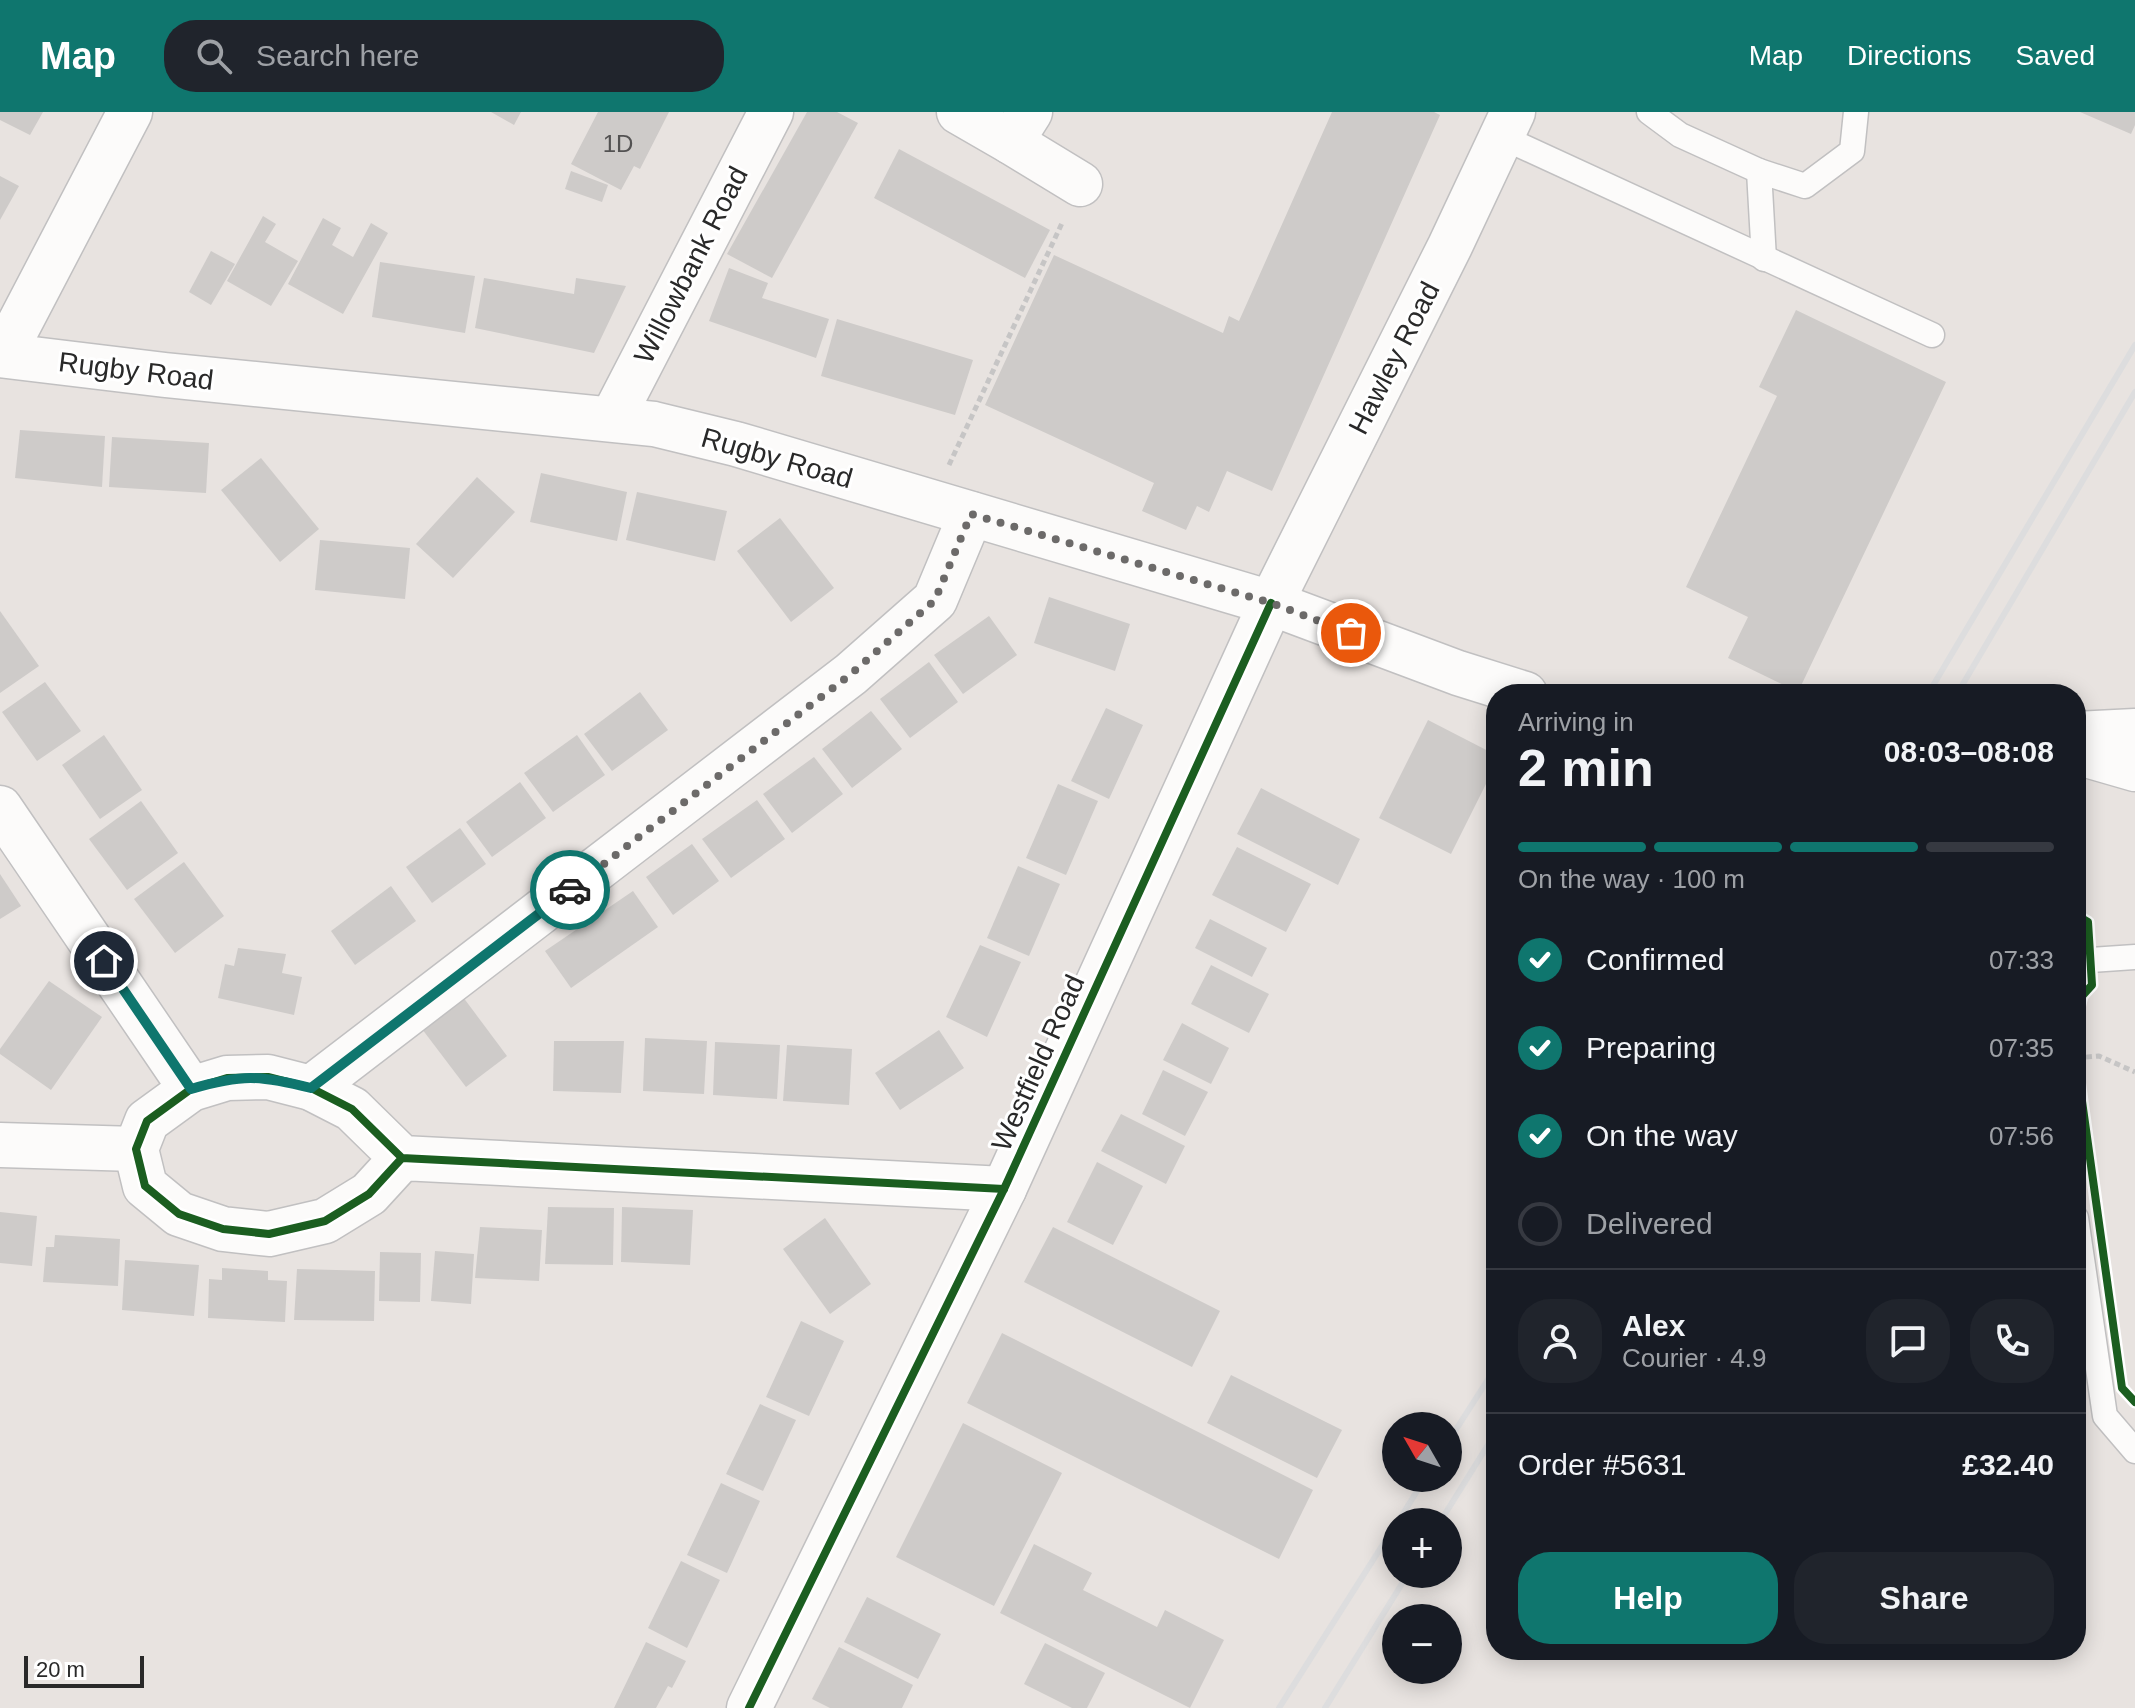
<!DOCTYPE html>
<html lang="en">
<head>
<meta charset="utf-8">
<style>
	:root { --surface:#171b24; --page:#20242c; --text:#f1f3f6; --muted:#9ea1a6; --line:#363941; --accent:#0f766e }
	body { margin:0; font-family:Helvetica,sans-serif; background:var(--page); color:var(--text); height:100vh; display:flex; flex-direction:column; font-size:30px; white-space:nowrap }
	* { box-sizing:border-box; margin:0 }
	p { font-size:26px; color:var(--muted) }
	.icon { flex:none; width:44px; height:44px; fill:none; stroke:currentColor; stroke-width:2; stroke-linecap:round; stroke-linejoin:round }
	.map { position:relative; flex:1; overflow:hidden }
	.side { position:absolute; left:1486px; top:572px; width:600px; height:976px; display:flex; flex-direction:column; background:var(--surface); border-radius:32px; box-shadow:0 4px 20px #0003 }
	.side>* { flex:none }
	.needle { width:52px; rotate:309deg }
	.controls { position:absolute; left:1382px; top:1300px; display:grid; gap:16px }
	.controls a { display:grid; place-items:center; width:80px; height:80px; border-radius:50%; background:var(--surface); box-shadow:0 4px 20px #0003; font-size:40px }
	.scale { position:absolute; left:24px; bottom:20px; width:120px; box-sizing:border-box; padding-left:8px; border:4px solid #292929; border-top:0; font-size:22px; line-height:28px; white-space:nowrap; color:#292929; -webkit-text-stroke:6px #fff; paint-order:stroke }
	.pin { position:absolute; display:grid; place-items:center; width:68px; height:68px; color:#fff; margin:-34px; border:4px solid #fff; border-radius:50%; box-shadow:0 2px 8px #0007 }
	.courier { position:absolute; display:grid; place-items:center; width:80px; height:80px; margin:-40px; border:6px solid #0f766e; border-radius:50%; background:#fff; color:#222; box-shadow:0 2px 10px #0007 }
	.overview em { font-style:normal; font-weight:600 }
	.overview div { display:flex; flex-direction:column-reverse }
	.overview { display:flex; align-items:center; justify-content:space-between; height:136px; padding:0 32px }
	h1 { font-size:52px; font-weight:600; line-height:60px }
	.bar { display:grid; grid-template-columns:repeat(4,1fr); gap:12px 8px; align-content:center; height:96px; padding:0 32px }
	.bar i { height:10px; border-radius:6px; background:var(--line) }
	.bar .on { background:var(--accent) }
	.bar p { grid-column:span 4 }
	.line { display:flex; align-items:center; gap:20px; padding:0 32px; border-top:2px solid var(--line) }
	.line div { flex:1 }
	.round { display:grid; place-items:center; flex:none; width:84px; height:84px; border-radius:32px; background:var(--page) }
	ol { padding:0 32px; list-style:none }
	li { display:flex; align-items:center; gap:24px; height:88px }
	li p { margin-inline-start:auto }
	li .icon { padding:8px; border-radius:50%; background:var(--accent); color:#fff; stroke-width:4 }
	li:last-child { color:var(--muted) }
	li i { width:44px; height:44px; border:4px solid var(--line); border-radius:50% }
	.primary-button { display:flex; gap:16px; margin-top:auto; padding:16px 32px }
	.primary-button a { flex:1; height:92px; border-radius:32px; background:var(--accent); color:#fff; font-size:32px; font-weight:600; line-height:92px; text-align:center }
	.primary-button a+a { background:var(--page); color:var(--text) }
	header { display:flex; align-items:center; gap:48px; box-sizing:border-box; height:112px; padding:0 40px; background:var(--accent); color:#fff }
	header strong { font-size:38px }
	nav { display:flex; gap:44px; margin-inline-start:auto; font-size:28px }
	.search { width:560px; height:72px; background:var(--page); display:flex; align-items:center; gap:20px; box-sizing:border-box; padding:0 28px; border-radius:32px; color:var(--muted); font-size:30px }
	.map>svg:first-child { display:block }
</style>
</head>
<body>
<header>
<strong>Map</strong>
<div class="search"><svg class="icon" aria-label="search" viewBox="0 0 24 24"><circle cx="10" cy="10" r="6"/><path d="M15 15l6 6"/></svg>Search here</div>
<nav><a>Map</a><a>Directions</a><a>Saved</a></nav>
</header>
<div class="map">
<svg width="2135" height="1596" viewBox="0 0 2135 1596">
	<rect width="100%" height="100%" fill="#e8e3e0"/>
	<g fill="#cecbc9">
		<polygon points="0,0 43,0 30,23 0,8"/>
		<polygon points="491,0 521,0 514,13"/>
		<polygon points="598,0 669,0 640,57 634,54 621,78 571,52"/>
		<polygon points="807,0 837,0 858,11 772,166 727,142"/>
		<polygon points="1332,0 1434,0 1440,3 1272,379 1227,359 1209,400 1197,394 1186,418 1142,399 1154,371 985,293 1054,143 1223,221 1229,204 1239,209"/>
		<polygon points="2080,0 2135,0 2135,13 2131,22"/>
		<polygon points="899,37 1050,118 1025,166 874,86"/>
		<polygon points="571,59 608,73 602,90 565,77"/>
		<polygon points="0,64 19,74 0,108"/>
		<polygon points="263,104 276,112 265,130 298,149 271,194 227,169"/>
		<polygon points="323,106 341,116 332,133 353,145 371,111 388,121 343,202 288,172"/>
		<polygon points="211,139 235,152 211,193 189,180"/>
		<polygon points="380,150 475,164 465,221 372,205"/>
		<polygon points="729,156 768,171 762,186 829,207 816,246 709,209"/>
		<polygon points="484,166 574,182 576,166 626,174 594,241 475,216"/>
		<polygon points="1796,198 1946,270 1798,580 1728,546 1748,505 1686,475 1777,284 1759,275"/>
		<polygon points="837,207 973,248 955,303 821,264"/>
		<polygon points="20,318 105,324 102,375 15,366"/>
		<polygon points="112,325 209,331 206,381 109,375"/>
		<polygon points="261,346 319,417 280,450 221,378"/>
		<polygon points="541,361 627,380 617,429 530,410"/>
		<polygon points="477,365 515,400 453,466 416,432"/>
		<polygon points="637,380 727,399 715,449 626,428"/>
		<polygon points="780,406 834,476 791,510 737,439"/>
		<polygon points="320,428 410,436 405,487 315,478"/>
		<polygon points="1049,485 1130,512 1115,559 1034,531"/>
		<polygon points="0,499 39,554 0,581"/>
		<polygon points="989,504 1017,543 963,582 934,543"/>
		<polygon points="929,550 958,590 910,626 880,587"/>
		<polygon points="45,570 81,619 37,649 2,600"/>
		<polygon points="640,580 668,618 612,659 584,622"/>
		<polygon points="1106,596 1143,613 1109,687 1071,669"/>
		<polygon points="871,599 902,637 852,676 822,637"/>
		<polygon points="1428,608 1496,643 1496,652 1451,742 1379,706"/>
		<polygon points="104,623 142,678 100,707 62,653"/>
		<polygon points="577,623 605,663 553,700 524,661"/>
		<polygon points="814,645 843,682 792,721 763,682"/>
		<polygon points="520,670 546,706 492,745 466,710"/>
		<polygon points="1058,672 1098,689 1066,763 1026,746"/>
		<polygon points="1261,676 1360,727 1338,773 1237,722"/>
		<polygon points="757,688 785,727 731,766 702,727"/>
		<polygon points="141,689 178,741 127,778 89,727"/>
		<polygon points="460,716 486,752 432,791 406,755"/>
		<polygon points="692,732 719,769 673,803 646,765"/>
		<polygon points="1237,735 1311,772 1286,820 1212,783"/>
		<polygon points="184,750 224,804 175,841 134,787"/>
		<polygon points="1018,754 1060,772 1029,844 987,826"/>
		<polygon points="0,762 21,794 0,807"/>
		<polygon points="391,774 416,809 355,853 331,819"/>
		<polygon points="633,779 658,815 571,876 545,839"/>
		<polygon points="1210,807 1267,836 1252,865 1195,836"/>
		<polygon points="980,833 1021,850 987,925 946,905"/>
		<polygon points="238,836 286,842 282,861 302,865 294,903 218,886 225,852 234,854"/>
		<polygon points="1211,853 1269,882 1249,921 1191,892"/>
		<polygon points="49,869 102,905 51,978 0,942 0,937"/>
		<polygon points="460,881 507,944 466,975 419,913"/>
		<polygon points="1182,911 1229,936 1211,972 1163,948"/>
		<polygon points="939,918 964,956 900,998 875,961"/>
		<polygon points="645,926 707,929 704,982 643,979"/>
		<polygon points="554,929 624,929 621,981 553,979"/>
		<polygon points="715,930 780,933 777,987 713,983"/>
		<polygon points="787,933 852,937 849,993 783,989"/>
		<polygon points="1163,958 1208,980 1185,1024 1142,1002"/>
		<polygon points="1121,1002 1185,1034 1166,1072 1101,1039"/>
		<polygon points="1097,1050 1143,1074 1113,1133 1067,1110"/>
		<polygon points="548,1095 614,1096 613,1153 545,1152"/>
		<polygon points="622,1095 693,1098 690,1153 621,1150"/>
		<polygon points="0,1100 37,1104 32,1154 0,1151"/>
		<polygon points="825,1106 871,1172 830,1202 783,1137"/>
		<polygon points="480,1115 542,1118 539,1169 475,1166"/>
		<polygon points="1053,1115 1220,1199 1192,1255 1024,1170"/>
		<polygon points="55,1123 120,1127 118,1174 43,1170 46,1135 54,1135"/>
		<polygon points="435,1139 474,1142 471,1192 431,1189"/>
		<polygon points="380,1140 421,1141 420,1190 379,1189"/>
		<polygon points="125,1148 199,1153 194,1204 122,1198"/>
		<polygon points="222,1156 268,1159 268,1168 287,1169 285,1210 208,1206 209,1167 222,1168"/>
		<polygon points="297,1157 375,1159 374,1209 294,1208"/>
		<polygon points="801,1209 844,1229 809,1304 766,1285"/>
		<polygon points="1002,1221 1313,1378 1279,1447 967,1291"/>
		<polygon points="1231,1263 1342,1318 1317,1366 1207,1311"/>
		<polygon points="760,1292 796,1308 763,1379 726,1362"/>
		<polygon points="963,1311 1062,1361 994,1494 896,1445"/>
		<polygon points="721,1371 760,1389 727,1461 687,1443"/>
		<polygon points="1034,1432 1092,1461 1083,1478 1157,1515 1165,1498 1224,1528 1190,1596 1000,1501"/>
		<polygon points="681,1449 720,1468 687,1536 648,1516"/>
		<polygon points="867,1485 941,1522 918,1567 844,1530"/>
		<polygon points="646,1530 686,1549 672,1576 668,1574 656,1596 614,1596"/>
		<polygon points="1045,1531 1105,1561 1087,1596 1072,1596 1024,1572"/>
		<polygon points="839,1535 913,1573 902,1596 830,1596 812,1587"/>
	</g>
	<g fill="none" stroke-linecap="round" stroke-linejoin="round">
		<g stroke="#c1c0c1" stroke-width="27">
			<g id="lane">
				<polyline points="1649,0 1680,23 1759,59 1764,147"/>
				<polyline points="1502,25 1932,223"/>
				<polyline points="1759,59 1805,74 1852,39 1856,0"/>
				<polyline points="2076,849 2135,845"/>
				<polyline points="2076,1106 2105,1304 2135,1339"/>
			</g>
		</g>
		<g stroke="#c1c0c1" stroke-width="47">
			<g id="street">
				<polyline points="959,0 1011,30 1030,0"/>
				<polyline points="1011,30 1080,72"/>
				<polyline points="3,243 130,0"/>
				<polyline points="612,307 771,0"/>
				<polyline points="0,696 191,977"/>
				<polyline points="311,976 851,562 935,488 971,402"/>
				<polyline points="0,1033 136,1037"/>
				<polyline points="402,1046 369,1082 325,1109 269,1122 223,1117 179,1102 145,1074 136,1037 147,1009 191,977 227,966 268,965 311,976 352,997 402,1046 1004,1077"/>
			</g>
		</g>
		<g stroke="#c1c0c1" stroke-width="47">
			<g id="secondary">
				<polyline points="0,243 165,263 654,312 736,332 1271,491 1458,561 1525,582"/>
				<polyline points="2076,622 2135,619"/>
				<polyline points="2076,640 2135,657"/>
				<polyline points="749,1596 1004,1077 1271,491 1450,134 1513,0"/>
			</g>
		</g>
		<g stroke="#c6c5c5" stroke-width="5" stroke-dasharray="6 4" stroke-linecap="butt">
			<polyline points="949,353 1063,109"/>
			<polyline points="2076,946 2099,944 2135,960"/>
		</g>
		<use href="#lane" stroke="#fcfbfa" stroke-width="24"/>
		<use href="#street" stroke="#fcfbfa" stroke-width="44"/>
		<use href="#secondary" stroke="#fcfbfa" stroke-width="44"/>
		<g stroke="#ddddde" stroke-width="6">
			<polyline points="1928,582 2135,233"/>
			<polyline points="1957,582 2135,280"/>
			<polyline points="1448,1330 1496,1255"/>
			<polyline points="1398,1410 1425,1366"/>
			<polyline points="1440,1410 1496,1320"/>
			<polyline points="1279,1596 1396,1412"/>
			<polyline points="1325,1596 1408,1462"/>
		</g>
		<g stroke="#fff" stroke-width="13">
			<g id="cycleway">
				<polyline points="2076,803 2088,810 2092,873 2082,884 2076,909"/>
				<polyline points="2076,946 2122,1276 2135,1290"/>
				<polyline points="402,1046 369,1082 325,1109 269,1122 223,1117 179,1102 145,1074 136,1037 147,1009 191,977 227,966 268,965 311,976 352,997 402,1046 1004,1077"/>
				<polyline points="749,1596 1004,1077 1271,491"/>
			</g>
		</g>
		<use href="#cycleway" stroke="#1b5e20" stroke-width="8"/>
	</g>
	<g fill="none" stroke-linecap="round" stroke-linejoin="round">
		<polyline stroke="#6c6a69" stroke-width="8" stroke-dasharray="0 14.4" points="570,778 851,562 935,488 971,402 1271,491 1351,521"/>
		<path stroke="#0f766e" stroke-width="10" d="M104,849L191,977C242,962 259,963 311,976L570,778"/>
	</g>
	<g text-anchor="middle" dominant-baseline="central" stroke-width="6" stroke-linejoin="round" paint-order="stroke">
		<g font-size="24" fill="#535252">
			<text x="618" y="31">1D</text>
		</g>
		<g font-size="28" fill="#292929" stroke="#fff">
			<text transform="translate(691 153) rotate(-63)">Willowbank Road</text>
			<text transform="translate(1394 246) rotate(-63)">Hawley Road</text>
			<text transform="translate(136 259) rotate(7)">Rugby Road</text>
			<text transform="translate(777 346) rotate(16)">Rugby Road</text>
			<text transform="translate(1038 951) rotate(-66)">Westfield Road</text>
		</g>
	</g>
</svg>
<div class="controls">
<a><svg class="needle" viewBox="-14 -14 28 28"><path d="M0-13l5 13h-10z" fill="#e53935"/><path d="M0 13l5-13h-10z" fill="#9ea1a6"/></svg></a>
<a>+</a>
<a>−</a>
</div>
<div class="scale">20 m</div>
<div class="pin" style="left:1351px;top:521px;background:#ea580c"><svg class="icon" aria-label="bag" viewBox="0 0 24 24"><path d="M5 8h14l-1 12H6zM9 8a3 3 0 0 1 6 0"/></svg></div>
<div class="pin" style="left:104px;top:849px;background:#1f2937"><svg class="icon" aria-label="home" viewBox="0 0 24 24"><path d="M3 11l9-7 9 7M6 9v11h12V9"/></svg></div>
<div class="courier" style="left:570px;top:778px"><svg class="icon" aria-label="car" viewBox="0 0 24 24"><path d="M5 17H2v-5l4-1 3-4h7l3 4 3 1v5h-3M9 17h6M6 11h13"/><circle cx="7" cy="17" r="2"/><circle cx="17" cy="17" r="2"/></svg></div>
<section class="side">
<div class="overview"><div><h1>2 min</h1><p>Arriving in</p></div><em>08:03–08:08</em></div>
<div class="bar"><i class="on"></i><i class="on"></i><i class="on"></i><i></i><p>On the way · 100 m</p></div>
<ol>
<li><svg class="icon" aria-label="check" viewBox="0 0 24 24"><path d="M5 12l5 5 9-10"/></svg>Confirmed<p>07:33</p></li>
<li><svg class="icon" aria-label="check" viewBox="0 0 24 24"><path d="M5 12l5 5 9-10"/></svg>Preparing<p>07:35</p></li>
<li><svg class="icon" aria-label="check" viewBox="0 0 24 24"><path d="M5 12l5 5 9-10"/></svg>On the way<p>07:56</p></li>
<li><i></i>Delivered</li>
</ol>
<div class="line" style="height:144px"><a class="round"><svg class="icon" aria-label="person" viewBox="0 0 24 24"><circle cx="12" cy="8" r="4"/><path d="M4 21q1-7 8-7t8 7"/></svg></a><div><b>Alex</b><p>Courier · 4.9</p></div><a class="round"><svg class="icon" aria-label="chat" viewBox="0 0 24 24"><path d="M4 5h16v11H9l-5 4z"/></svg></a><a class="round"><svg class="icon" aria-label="phone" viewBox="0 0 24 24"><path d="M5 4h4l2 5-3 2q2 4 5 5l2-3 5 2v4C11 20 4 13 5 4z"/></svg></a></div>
<div class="line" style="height:104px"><div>Order #5631</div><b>£32.40</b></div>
<div class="primary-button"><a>Help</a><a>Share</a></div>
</section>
</div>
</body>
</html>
